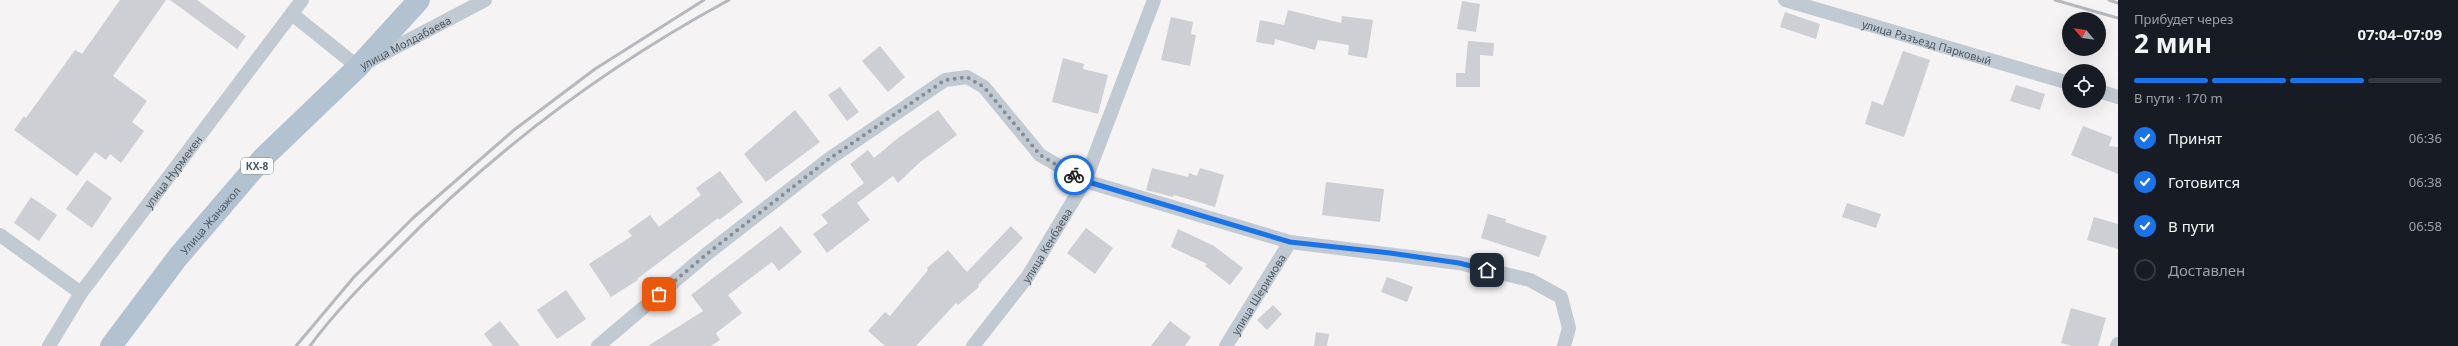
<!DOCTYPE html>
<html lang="ru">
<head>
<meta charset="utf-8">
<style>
	:root { --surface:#171b24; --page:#242831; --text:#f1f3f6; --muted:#9ea1a6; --line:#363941; --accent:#1a73e8 }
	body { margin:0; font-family:"Noto Sans",sans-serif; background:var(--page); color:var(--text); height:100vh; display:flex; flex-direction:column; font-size:15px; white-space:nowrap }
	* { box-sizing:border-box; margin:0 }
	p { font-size:13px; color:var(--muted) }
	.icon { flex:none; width:22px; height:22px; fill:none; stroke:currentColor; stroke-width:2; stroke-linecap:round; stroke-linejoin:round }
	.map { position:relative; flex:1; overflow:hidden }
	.details { display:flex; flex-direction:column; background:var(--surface); width:340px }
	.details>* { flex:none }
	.needle { width:26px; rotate:299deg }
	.tools { position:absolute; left:2062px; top:12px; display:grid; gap:8px }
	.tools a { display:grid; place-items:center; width:44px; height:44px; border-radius:50%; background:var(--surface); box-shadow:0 4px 16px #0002; font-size:20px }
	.pin { position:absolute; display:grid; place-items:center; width:34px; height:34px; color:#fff; margin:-17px; border-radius:8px; box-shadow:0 2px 6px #0006 }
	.courier { position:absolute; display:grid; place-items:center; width:40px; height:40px; margin:-20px; border:3px solid #1a73e8; border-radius:50%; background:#fff; color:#222; box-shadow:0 1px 5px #0007 }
	.summary em { font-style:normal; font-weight:700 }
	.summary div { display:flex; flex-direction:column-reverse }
	.summary { display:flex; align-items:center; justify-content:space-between; height:68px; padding:0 16px }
	h1 { font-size:26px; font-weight:700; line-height:30px }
	.bar { display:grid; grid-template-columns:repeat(4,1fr); gap:6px 4px; align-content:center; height:48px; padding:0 16px }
	.bar i { height:5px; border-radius:3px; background:var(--line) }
	.bar .current { background:var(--accent) }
	.bar p { grid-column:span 4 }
	ol { padding:0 16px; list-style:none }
	li { display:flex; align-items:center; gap:12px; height:44px }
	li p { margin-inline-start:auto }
	li .icon { padding:4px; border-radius:50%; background:var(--accent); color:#fff; stroke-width:4 }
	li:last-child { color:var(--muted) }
	li i { width:22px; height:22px; border:2px solid var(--line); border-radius:50% }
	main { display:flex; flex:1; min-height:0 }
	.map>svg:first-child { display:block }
</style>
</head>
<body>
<main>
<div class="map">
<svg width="2118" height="346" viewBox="0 0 2118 346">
	<rect width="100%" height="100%" fill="#f5f3f3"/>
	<g fill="#cdcfd5">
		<polygon points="120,0 166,0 113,76 147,101 132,122 144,131 121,163 110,154 106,160 95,152 77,176 14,130 24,116 26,118 75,50 82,54"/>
		<polygon points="170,0 197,0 246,36 237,49"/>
		<polygon points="1462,1 1480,4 1476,32 1457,29"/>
		<polygon points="1288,10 1341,23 1342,16 1373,20 1367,58 1348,55 1349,45 1318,40 1315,50 1275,39 1274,45 1256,42 1260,20 1284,25"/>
		<polygon points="1785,12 1820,24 1816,39 1780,27"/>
		<polygon points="1171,17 1193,22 1191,34 1196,35 1190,66 1161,60"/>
		<polygon points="1468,41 1494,43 1493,56 1480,55 1480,87 1456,87 1456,73 1465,73"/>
		<polygon points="880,46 905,77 888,92 862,61"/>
		<polygon points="1903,51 1930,60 1904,137 1865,124 1872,101 1883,105"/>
		<polygon points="1063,58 1084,64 1083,69 1108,75 1098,114 1052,102"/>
		<polygon points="2016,85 2045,94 2040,110 2010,101"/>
		<polygon points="840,87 859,112 847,121 828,95"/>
		<polygon points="795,110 820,142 766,182 744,154"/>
		<polygon points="938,110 957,135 919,163 898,183 893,176 857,203 870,220 827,253 813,234 828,223 821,215 864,183 850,164 868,150 874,158 898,138"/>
		<polygon points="2083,126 2112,137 2109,146 2118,147 2118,174 2071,155"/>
		<polygon points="1152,168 1188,177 1189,173 1197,176 1200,168 1224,175 1215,207 1174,195 1173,197 1146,190"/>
		<polygon points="720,171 743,202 719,220 718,218 637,279 638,280 611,297 589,264 632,236 628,231 650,215 659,227 701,195 696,188"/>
		<polygon points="87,180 112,198 92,228 66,209"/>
		<polygon points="1326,182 1384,189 1380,222 1322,215"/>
		<polygon points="31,197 57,215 39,241 14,223"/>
		<polygon points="1847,203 1881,214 1876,228 1842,217"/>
		<polygon points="1488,214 1506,219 1505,222 1547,236 1539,257 1481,238"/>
		<polygon points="2094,217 2118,224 2118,249 2087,240"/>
		<polygon points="781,226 802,252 779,271 772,262 728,295 742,313 716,333 720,340 711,346 648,346 703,311 691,295"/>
		<polygon points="1011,226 1023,238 978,285 979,287 958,305 956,303 916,346 885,346 868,331 885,312 890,316 928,270 927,268 948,250 967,272"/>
		<polygon points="1086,228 1113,248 1095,274 1067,253"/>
		<polygon points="1178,229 1214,246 1243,268 1230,285 1205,266 1207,264 1171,247"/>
		<polygon points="1387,277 1413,287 1407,302 1381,292"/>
		<polygon points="566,290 586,319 557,339 537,310"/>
		<polygon points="1273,305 1282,314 1267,330 1257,320"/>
		<polygon points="2071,308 2106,318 2098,346 2072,346 2061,343"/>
		<polygon points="500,321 520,346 493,346 484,334"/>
		<polygon points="1170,321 1191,337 1185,346 1151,346"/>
		<polygon points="1316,332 1329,334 1327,346 1314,346"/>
	</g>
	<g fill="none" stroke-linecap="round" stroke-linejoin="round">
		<g stroke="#c1cad2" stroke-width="14">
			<path id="s1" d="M1785,0L2069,83"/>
			<path id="s2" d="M292,14L358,67L485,0"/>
			<polyline points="2099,91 2118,97"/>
			<polyline points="0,235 81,293"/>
			<path id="s3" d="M49,346L81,293L302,0"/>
			<polyline points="598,346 708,253 829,159 945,80 967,77 984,87 1040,155 1085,181 1290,242 1459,263 1530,280 1561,297 1569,328 1564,346"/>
			<path id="s4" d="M973,346L1028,276L1085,181L1154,0"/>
			<path id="s5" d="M1226,346L1290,242"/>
			<polyline points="2117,346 2118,344"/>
		</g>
		<path stroke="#b3c2d1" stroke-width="22" id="s6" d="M111,346L178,257L263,158L358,67L419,0"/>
		<g stroke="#b5b8bd" stroke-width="3">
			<polyline points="2055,0 2118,18"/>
			<polyline points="2109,0 2118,3"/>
			<polyline points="296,346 354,277 414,217 514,130 595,69 704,0"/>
			<path d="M310,346C334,313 364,283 393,254C491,153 605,67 729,0"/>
		</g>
	</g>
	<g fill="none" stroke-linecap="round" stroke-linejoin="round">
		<polyline stroke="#868d94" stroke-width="4" stroke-dasharray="0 7.2" points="659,294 708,253 829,159 945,80 967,77 984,87 1040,155 1074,175"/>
		<polyline stroke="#1a73e8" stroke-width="5" points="1074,175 1085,181 1290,242 1390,253 1459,263 1487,270"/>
	</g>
	<g text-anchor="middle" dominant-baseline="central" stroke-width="3" stroke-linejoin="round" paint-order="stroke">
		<rect fill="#fff" stroke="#808990" stroke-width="1" x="241" y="158" width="32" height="16" rx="3"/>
		<g font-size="10" font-weight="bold" fill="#4a5661">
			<text x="257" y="166">КХ-8</text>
		</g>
		<g font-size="11" fill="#4a5661" stroke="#fff">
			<text stroke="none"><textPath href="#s2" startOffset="138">улица Молдабаева</textPath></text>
			<text stroke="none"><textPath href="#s1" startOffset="148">улица Разъезд Парковый</textPath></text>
			<text stroke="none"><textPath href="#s3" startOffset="214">улица Нурмекен</textPath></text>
			<text stroke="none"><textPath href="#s6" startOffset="160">Улица Жанажол</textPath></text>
			<text stroke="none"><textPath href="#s4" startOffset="125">улица Кенбаева</textPath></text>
			<text stroke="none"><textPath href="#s5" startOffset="61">улица Шеримова</textPath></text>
		</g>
	</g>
</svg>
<div class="tools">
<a><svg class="needle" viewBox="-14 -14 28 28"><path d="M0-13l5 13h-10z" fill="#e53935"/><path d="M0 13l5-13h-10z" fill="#9ea1a6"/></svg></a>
<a><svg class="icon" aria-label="locate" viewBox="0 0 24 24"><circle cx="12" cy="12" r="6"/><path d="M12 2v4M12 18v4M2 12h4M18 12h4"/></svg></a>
</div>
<div class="pin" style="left:659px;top:294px;background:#ea580c"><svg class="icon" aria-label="bag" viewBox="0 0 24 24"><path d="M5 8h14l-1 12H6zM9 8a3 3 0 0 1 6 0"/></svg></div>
<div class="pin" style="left:1487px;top:270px;background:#1f2937"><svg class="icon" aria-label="home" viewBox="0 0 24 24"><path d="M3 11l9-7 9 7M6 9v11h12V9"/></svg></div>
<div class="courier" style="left:1074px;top:175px"><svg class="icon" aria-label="bike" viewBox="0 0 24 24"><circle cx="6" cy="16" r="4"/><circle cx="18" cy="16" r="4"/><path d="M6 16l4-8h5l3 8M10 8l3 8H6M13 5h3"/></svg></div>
</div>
<section class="details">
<div class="summary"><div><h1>2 мин</h1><p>Прибудет через</p></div><em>07:04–07:09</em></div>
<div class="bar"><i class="current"></i><i class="current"></i><i class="current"></i><i></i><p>В пути · 170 m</p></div>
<ol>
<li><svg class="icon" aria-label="check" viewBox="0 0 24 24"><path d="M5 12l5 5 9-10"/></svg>Принят<p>06:36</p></li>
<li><svg class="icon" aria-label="check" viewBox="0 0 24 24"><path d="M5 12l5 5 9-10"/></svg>Готовится<p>06:38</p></li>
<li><svg class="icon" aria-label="check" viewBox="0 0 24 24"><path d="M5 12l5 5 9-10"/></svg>В пути<p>06:58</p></li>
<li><i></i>Доставлен</li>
</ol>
</section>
</main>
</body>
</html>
